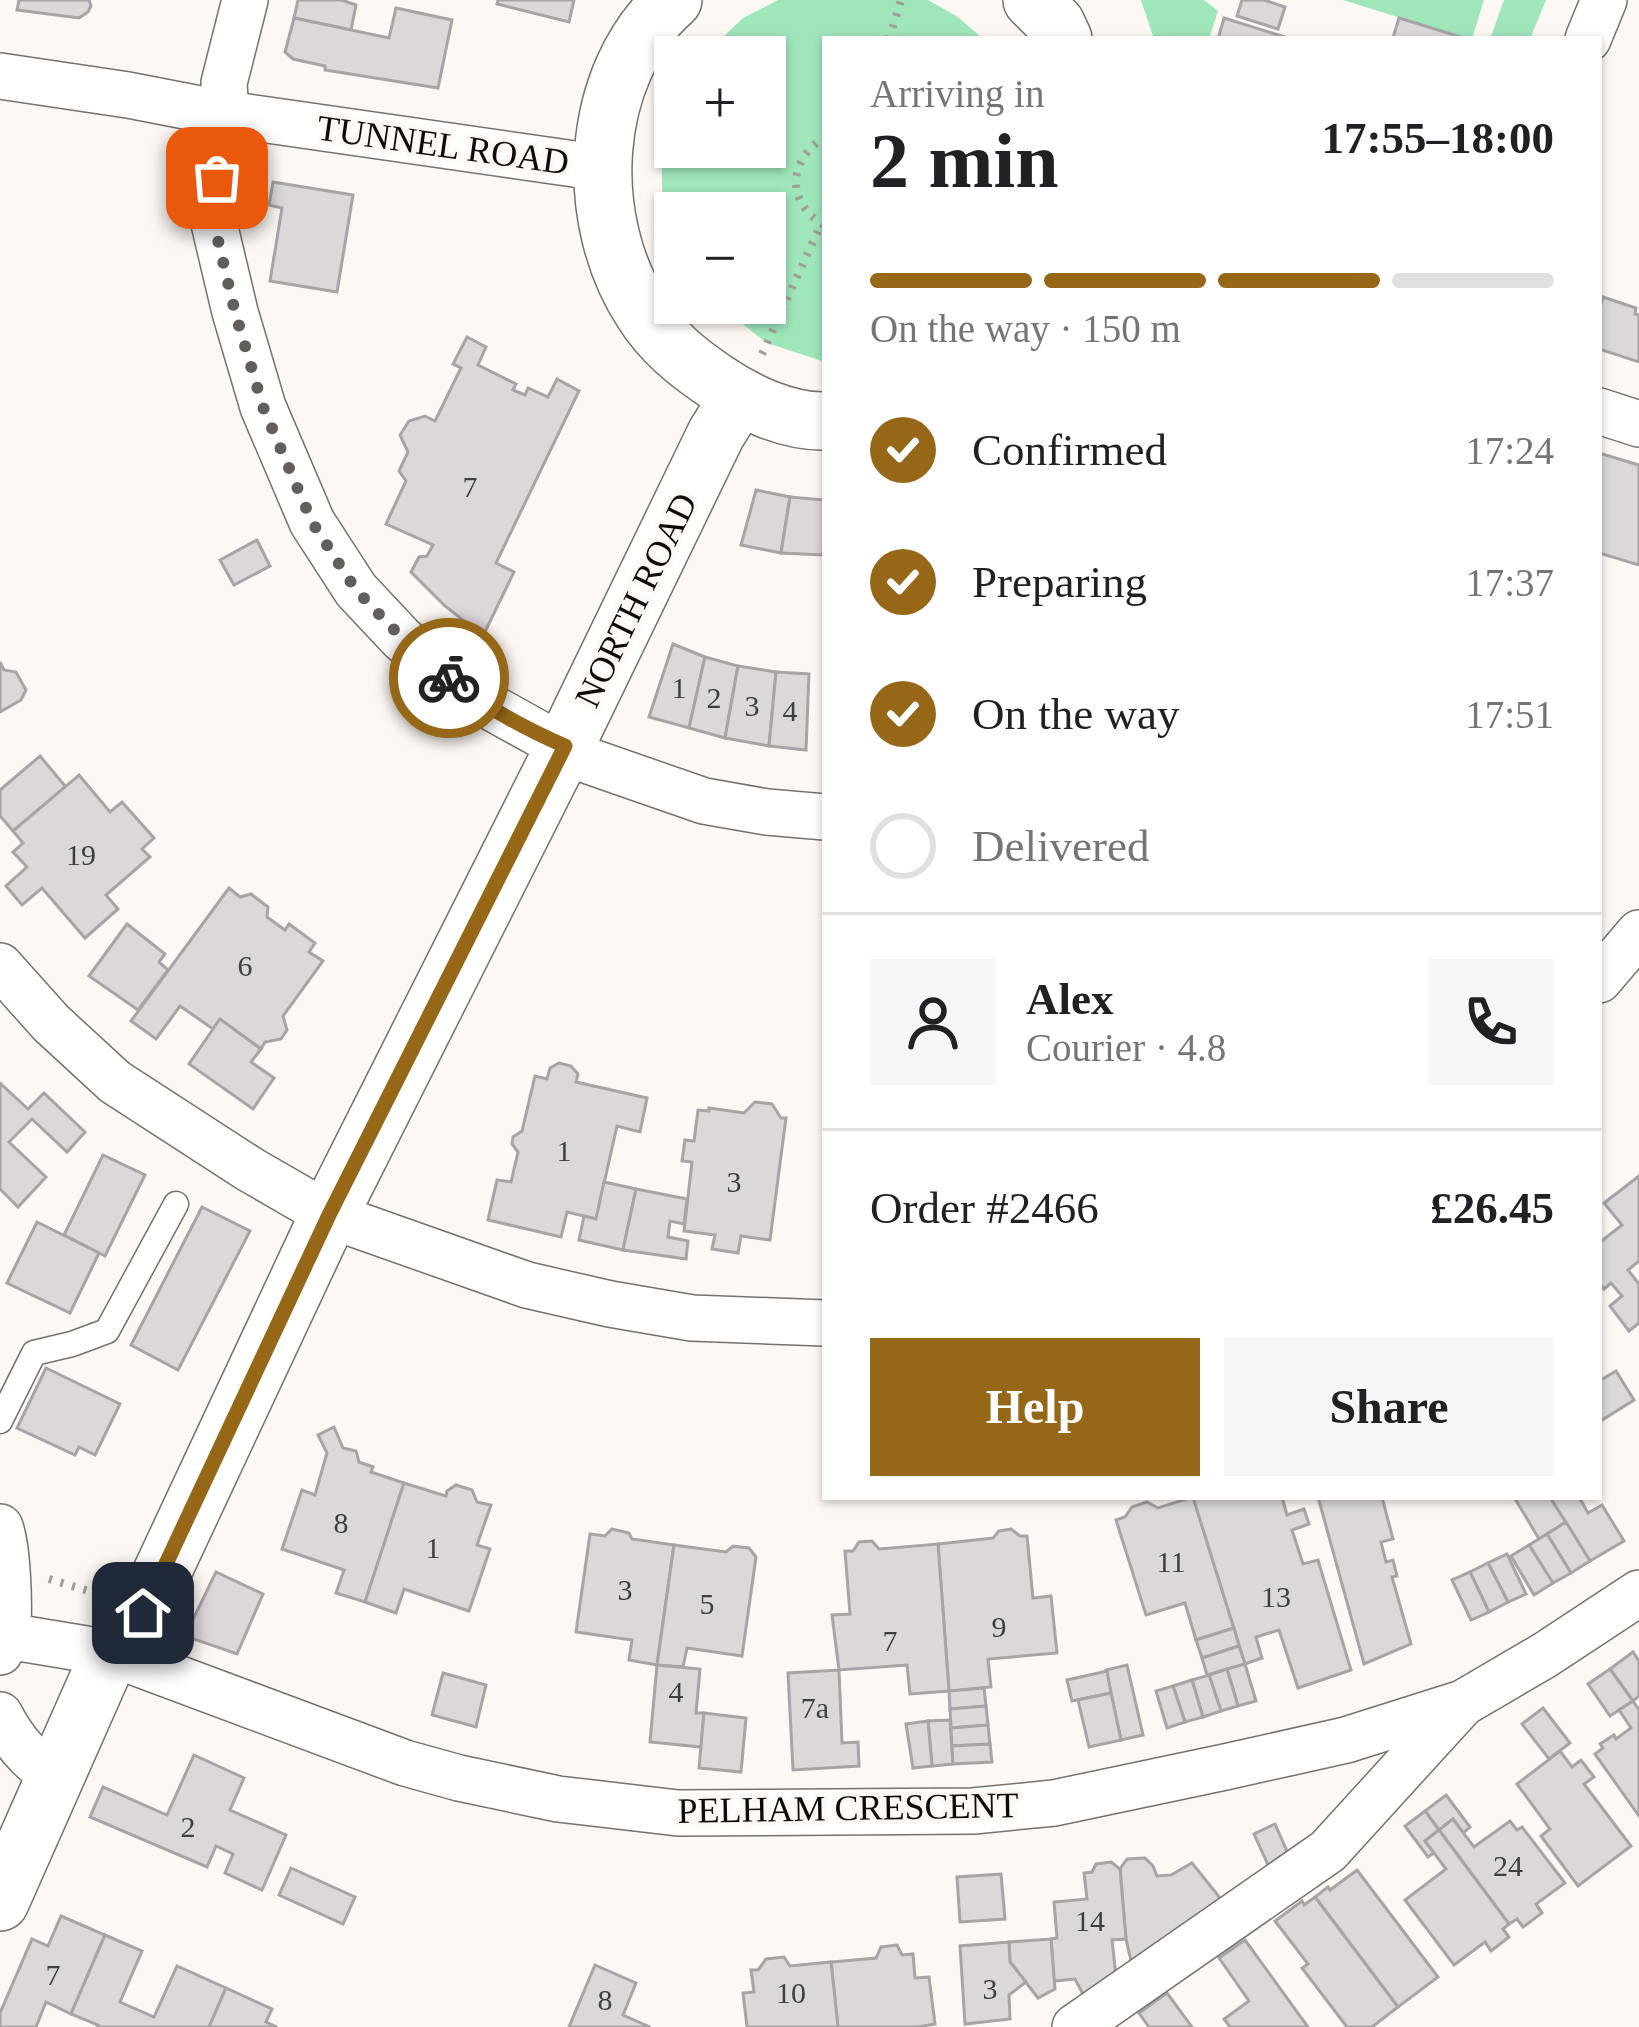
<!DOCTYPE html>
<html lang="en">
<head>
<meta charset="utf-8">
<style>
	:root { --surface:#fff; --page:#f6f6f6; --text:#202124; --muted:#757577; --line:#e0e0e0; --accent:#966717 }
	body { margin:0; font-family:Georgia,serif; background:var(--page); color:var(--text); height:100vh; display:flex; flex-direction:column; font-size:45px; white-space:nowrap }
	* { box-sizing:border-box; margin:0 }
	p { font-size:39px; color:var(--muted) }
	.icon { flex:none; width:66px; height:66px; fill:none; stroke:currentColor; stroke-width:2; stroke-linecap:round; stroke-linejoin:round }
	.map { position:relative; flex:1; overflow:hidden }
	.sheet { position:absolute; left:822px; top:36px; width:780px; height:1464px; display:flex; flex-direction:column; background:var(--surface); border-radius:0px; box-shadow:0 3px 9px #0004 }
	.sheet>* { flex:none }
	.buttons { position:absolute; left:654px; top:36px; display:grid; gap:24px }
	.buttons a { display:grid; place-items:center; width:132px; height:132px; border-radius:0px; background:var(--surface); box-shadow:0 3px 9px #0004; font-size:60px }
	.pin { position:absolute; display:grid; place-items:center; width:102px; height:102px; color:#fff; margin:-51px; border-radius:24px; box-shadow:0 6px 18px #0006 }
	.courier { position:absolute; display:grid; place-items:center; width:120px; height:120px; margin:-60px; border:9px solid #966717; border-radius:50%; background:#fff; color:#222; box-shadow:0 3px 15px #0007 }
	.head em { font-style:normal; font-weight:700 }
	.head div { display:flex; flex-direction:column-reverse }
	.head { display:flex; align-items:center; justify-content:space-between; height:204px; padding:0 48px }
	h1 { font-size:78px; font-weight:700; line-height:90px }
	.bar { display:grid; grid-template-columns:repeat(4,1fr); gap:18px 12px; align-content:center; height:144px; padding:0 48px }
	.bar i { height:15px; border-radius:9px; background:var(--line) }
	.bar .on { background:var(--accent) }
	.bar p { grid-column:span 4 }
	.line { display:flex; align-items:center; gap:30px; padding:0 48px; border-top:3px solid var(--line) }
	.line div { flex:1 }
	.round { display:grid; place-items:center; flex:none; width:126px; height:126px; border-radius:0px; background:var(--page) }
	ol { padding:0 48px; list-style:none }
	li { display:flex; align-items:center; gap:36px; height:132px }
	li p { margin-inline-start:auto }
	li .icon { padding:12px; border-radius:50%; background:var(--accent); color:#fff; stroke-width:4 }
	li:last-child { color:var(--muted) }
	li i { width:66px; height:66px; border:6px solid var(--line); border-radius:50% }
	.cta { display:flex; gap:24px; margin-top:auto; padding:24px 48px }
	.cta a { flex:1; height:138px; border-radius:0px; background:var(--accent); color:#fff; font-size:48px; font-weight:700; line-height:138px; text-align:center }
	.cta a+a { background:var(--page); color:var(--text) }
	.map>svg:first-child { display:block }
</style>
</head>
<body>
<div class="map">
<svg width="1639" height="2027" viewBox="0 0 1639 2027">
	<rect width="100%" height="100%" fill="#fdf8f4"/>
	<g fill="#9fe6ba">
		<path d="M778,0H928L958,17L983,39H825V362L767,343L716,303H765V213H675V239C655,198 660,145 675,103V147H765V57H702L743,18Z"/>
		<polygon points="1141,0 1204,0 1218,11 1209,39 1154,39"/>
		<polygon points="1343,0 1484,0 1472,39 1468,39"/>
		<polygon points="1504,0 1546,0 1530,39 1490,39"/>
	</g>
	<g fill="#dbd7db" stroke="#a7a3a7" stroke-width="3">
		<polygon points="19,0 89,0 91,6 88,12 79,18 17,10"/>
		<polygon points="298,0 342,0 356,5 351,30 294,18"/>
		<polygon points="498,0 574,0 569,22 497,4"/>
		<polygon points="1242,0 1264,0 1285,7 1278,29 1237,16"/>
		<polygon points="396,8 452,20 438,88 325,70 325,66 293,59 285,52 294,18 389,38"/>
		<polygon points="1224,18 1291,39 1218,39"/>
		<polygon points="1399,18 1464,38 1393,38"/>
		<polygon points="273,182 353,195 337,292 270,281 282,208 269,205"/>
		<polygon points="1603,297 1636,308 1635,314 1639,315 1639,362 1599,349 1599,303 1601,304"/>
		<polygon points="467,337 486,347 478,365 516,384 513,390 525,395 528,388 548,397 557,379 579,391 496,563 514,572 483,636 445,606 411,572 419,557 427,556 433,545 386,524 406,481 399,471 408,452 400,435 409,421 425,416 435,421 461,368 453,364"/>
		<polygon points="1599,453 1639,465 1639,565 1599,553"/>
		<polygon points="756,490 790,497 781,553 741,545"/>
		<polygon points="790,497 825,500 823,555 781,553"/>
		<polygon points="257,540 270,566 234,585 220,560"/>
		<polygon points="673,644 705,657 689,728 649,717"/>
		<polygon points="705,657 738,666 725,738 689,728"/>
		<polygon points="0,662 4,670 16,672 26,690 21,700 0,712"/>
		<polygon points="738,666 776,672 769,746 725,738"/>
		<polygon points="776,672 809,674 806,750 769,746"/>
		<polygon points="40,756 66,787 13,831 0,816 0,790"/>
		<polygon points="79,775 110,812 122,802 154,838 142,849 150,857 106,895 118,909 85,938 42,888 22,905 6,886 27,867 13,852 23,843 13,831"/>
		<polygon points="229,888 240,897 251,894 268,907 267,917 285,930 289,924 315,943 309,952 323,961 283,1016 287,1030 281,1039 265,1042 261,1049 220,1019 213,1029 180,1006 156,1039 131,1021"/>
		<polygon points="127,924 165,954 159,962 168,970 138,1010 89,976"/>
		<polygon points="220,1019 261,1049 251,1062 274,1078 253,1109 189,1064"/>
		<polygon points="559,1063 571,1066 578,1074 576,1082 647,1098 640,1132 617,1126 596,1219 567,1212 561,1237 488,1220 497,1180 511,1182 518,1152 512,1144 513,1137 522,1131 535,1076 547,1079 550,1068"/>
		<polygon points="0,1083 28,1109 44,1093 85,1132 67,1152 32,1119 9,1142 46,1177 18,1207 0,1189"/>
		<polygon points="755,1102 772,1104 781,1118 786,1118 770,1240 741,1236 738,1253 712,1249 715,1235 684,1231 692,1162 682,1161 685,1140 694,1141 698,1110 709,1111 709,1108 744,1113"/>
		<polygon points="103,1155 145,1175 105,1256 64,1235"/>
		<polygon points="1639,1176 1639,1261 1628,1270 1639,1284 1639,1323 1629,1331 1610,1306 1622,1296 1611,1283 1604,1289 1599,1283 1599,1243 1622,1225 1604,1203"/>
		<polygon points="604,1182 636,1189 623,1250 579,1240 584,1216 596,1219"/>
		<polygon points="636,1189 687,1199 684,1224 670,1221 668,1237 688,1241 686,1259 623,1250"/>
		<polygon points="202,1207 250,1231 178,1370 131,1345"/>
		<polygon points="37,1222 99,1253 70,1313 7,1283"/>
		<polygon points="46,1368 120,1404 95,1455 79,1447 75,1455 17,1428"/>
		<polygon points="1616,1371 1634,1400 1599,1422 1599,1381"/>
		<polygon points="334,1427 343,1448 356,1451 359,1462 373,1467 371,1472 404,1483 365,1602 336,1593 344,1570 282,1549 302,1490 315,1495 327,1453 318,1435"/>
		<polygon points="404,1483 446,1496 447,1491 456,1485 472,1490 477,1502 491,1505 477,1545 490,1549 469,1611 404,1589 396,1613 365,1602"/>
		<polygon points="1193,1497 1234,1628 1196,1640 1185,1603 1146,1615 1116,1520 1125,1517 1132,1507 1147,1502 1158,1508"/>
		<polygon points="1193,1497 1282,1497 1287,1515 1304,1509 1309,1524 1292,1530 1303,1564 1318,1560 1351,1670 1298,1688 1279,1630 1256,1637 1262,1658 1245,1664"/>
		<polygon points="1318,1497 1382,1497 1393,1539 1381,1542 1386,1562 1393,1560 1397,1576 1392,1577 1411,1644 1364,1664"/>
		<polygon points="1514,1497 1550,1497 1566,1522 1539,1539"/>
		<polygon points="1550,1497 1579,1497 1588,1513 1602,1505 1624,1541 1590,1561"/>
		<polygon points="1566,1522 1590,1561 1571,1573 1547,1534"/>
		<polygon points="612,1529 629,1533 632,1539 674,1545 657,1665 629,1660 632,1640 576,1632 590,1534 605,1536"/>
		<polygon points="1011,1529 1020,1536 1027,1536 1033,1598 1051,1596 1057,1653 988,1659 991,1687 949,1691 938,1544 993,1538 999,1531"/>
		<polygon points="1547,1534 1571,1573 1553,1583 1529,1545"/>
		<polygon points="872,1541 879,1549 938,1544 949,1691 910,1694 907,1665 839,1670 832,1615 850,1614 845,1551 853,1551 859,1542"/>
		<polygon points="674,1545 726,1552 733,1546 749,1548 756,1557 742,1656 687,1648 683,1667 657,1665"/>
		<polygon points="1529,1545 1553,1583 1534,1595 1511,1556"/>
		<polygon points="1507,1554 1526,1594 1508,1602 1488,1563"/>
		<polygon points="1488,1563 1508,1602 1489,1612 1470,1572"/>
		<polygon points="216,1572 263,1594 237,1654 185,1636"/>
		<polygon points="1470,1572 1489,1612 1471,1620 1452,1580"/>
		<polygon points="1234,1628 1239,1646 1202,1658 1196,1640"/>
		<polygon points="1239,1646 1245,1664 1207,1675 1202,1658"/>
		<polygon points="1633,1652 1639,1661 1639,1696 1633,1701 1610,1669"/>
		<polygon points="1245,1664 1256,1701 1238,1706 1227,1669"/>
		<polygon points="657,1665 700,1669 696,1713 704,1713 701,1747 650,1742"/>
		<polygon points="1127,1665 1143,1735 1121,1740 1106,1670"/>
		<polygon points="1227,1669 1238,1706 1221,1711 1209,1675"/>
		<polygon points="1610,1669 1633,1701 1610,1716 1588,1684"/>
		<polygon points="839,1670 842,1743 858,1742 859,1766 793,1770 788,1673"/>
		<polygon points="1107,1671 1111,1693 1072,1701 1067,1680"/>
		<polygon points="443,1673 486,1685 476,1727 432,1715"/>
		<polygon points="1209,1675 1221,1711 1203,1717 1192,1680"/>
		<polygon points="1192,1680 1203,1717 1185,1722 1173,1686"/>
		<polygon points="1173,1686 1185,1722 1167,1728 1156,1691"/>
		<polygon points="984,1688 986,1706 950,1709 949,1691"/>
		<polygon points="1111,1693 1121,1740 1089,1747 1078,1700"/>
		<polygon points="1633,1701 1639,1710 1639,1816 1595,1754 1603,1748 1600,1744 1614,1735 1616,1739 1631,1728 1619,1710"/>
		<polygon points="986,1706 988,1725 951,1728 950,1709"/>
		<polygon points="1543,1708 1570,1743 1549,1759 1522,1724"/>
		<polygon points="704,1713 746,1718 741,1772 699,1768"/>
		<polygon points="950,1720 953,1764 932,1766 928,1721"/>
		<polygon points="928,1721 932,1766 913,1768 906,1724"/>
		<polygon points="988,1725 990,1744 952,1746 951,1728"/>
		<polygon points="990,1744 992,1762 953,1764 952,1746"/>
		<polygon points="1560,1751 1572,1767 1581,1760 1594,1777 1584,1784 1631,1846 1578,1886 1541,1836 1550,1829 1517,1784"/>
		<polygon points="194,1755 244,1778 230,1810 286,1835 262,1890 225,1873 233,1854 216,1846 207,1867 90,1817 103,1787 167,1815"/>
		<polygon points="1446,1795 1470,1827 1463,1833 1453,1819 1439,1830 1425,1811"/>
		<polygon points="1425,1811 1439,1830 1425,1841 1434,1853 1428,1857 1405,1826"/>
		<polygon points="1453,1819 1474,1847 1510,1821 1517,1830 1522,1827 1565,1883 1536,1904 1542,1913 1523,1927 1517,1919 1509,1924 1439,1830"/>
		<polygon points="1275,1824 1290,1858 1269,1867 1254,1834"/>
		<polygon points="1439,1830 1509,1924 1503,1929 1509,1937 1491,1951 1485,1942 1454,1965 1405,1900 1446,1869 1425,1841"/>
		<polygon points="1145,1858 1153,1866 1157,1876 1171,1875 1192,1863 1224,1903 1132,1965 1126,1939 1120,1869 1127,1859"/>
		<polygon points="1111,1862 1120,1869 1126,1939 1112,1940 1116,1976 1084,1996 1075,1979 1054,1981 1051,1939 1057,1938 1054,1902 1087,1899 1084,1873 1092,1872 1096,1864"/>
		<polygon points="291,1868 355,1897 343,1924 279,1895"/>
		<polygon points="1357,1870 1438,1977 1398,2007 1315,1897 1328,1887 1330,1890"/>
		<polygon points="1001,1874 1005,1919 960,1922 957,1877"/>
		<polygon points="1315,1897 1398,2007 1372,2027 1347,2027 1302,1968 1308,1964 1275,1921 1302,1901 1304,1905"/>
		<polygon points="61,1916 105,1935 71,2014 46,2002 36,2027 0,2027 0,2013 32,1939 48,1946"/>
		<polygon points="105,1935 142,1951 120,2002 154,2017 177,1966 226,1988 209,2027 97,2027 98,2025 71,2014"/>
		<polygon points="1051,1939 1055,1989 1038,1998 1010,1962 1009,1942"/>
		<polygon points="1245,1940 1308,2027 1230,2027 1224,2019 1249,2001 1219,1958"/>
		<polygon points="1009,1942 1010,1962 1026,1982 1009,1995 1010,2019 965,2024 960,1946"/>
		<polygon points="897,1945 902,1955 913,1954 915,1978 929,1977 935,2024 918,2027 838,2027 831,1962 876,1958 881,1947"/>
		<polygon points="784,1957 790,1966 831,1962 838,2027 747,2027 743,1993 754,1992 751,1970 758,1970 766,1959"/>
		<polygon points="595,1965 636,1983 623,2015 650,2027 569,2027"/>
		<polygon points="226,1988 272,2009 266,2022 277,2027 209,2027"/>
		<polygon points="1167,1993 1192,2027 1149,2027 1139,2013"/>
	</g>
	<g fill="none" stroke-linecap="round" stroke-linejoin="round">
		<g stroke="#75716e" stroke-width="27">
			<polyline id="service" points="0,1421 34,1353 72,1344 107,1331 176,1204"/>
		</g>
		<g stroke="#75716e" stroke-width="48">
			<g id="minor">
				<polyline points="245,0 224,83 226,114 212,215 235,312 263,407 312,522 356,590 402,639 471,696 586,760 704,801 767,812 825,817"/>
				<polyline points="1588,39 1604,0"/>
				<polyline points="0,76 128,95 226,114 602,168"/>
				<polyline points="1599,411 1639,424"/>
				<polyline points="0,966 51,1023 115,1082 251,1170 329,1215 527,1285 610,1304 692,1318 825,1323"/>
				<polyline points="1599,980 1639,933"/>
				<path d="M0,1527C8,1548 10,1611 7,1634C6,1638 2,1648 0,1652"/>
				<polyline points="0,1637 7,1636 110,1653 405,1763 459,1778 558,1799 678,1813 973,1811 1054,1803 1225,1767 1346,1740 1463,1703 1545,1655 1639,1593"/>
				<path d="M0,1715C14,1742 30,1760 55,1777"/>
				<polyline points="1075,2027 1328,1851 1461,1705"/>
			</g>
		</g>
		<g stroke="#75716e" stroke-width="60">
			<g id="tertiary">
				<path d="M673,0C588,75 583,221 643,312C661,341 687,362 715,381C746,402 787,422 825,421"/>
				<polyline points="1032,0 1056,24 1063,39"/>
				<polyline points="0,1902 110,1653 143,1613 329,1215 565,746 716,434 739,397"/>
			</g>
		</g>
		<g stroke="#a19d9b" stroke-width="8" stroke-dasharray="3 9" stroke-linecap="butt">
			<polyline points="889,39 901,0"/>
			<path d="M824,225C785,202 788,160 825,137"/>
			<polyline points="762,354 821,224"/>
			<polyline points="49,1579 92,1592"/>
		</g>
		<use href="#service" stroke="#fff" stroke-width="24"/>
		<use href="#minor" stroke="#fff" stroke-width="45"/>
		<use href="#tertiary" stroke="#fff" stroke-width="57"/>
	</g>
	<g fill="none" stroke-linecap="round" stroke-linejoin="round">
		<polyline stroke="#615e5c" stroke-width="12" stroke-dasharray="0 21.6" points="217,178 212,215 235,312 263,407 312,522 356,590 402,638 449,678"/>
		<path stroke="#966717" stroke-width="15" d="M143,1613L329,1215L565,746C524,728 483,706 449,678"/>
	</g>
	<g text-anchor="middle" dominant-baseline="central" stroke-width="9" stroke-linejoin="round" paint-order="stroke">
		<g font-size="30" fill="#403e3e">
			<text x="470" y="486">7</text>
			<text x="679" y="687">1</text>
			<text x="714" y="697">2</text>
			<text x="752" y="705">3</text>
			<text x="790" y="710">4</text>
			<text x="81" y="854">19</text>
			<text x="245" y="965">6</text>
			<text x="564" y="1150">1</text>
			<text x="734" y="1181">3</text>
			<text x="341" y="1522">8</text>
			<text x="433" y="1547">1</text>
			<text x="1171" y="1561">11</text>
			<text x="625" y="1589">3</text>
			<text x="1276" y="1596">13</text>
			<text x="707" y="1603">5</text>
			<text x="999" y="1626">9</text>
			<text x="890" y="1640">7</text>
			<text x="676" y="1691">4</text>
			<text x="815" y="1707">7a</text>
			<text x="188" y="1826">2</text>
			<text x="1508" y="1865">24</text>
			<text x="1090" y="1920">14</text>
			<text x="53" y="1974">7</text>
			<text x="990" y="1988">3</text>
			<text x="791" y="1992">10</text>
			<text x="605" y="1999">8</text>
		</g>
		<g font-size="36" fill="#0d0b0a" stroke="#fdf8f4">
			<text transform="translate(443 145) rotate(8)">TUNNEL ROAD</text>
			<text transform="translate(636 600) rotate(-64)">NORTH ROAD</text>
			<text transform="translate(848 1808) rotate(-1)">PELHAM CRESCENT</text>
		</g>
	</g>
</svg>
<div class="buttons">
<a>+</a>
<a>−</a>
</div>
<div class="pin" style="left:217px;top:178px;background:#ea580c"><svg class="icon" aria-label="bag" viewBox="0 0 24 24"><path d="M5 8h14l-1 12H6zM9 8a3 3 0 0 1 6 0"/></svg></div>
<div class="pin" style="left:143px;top:1613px;background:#1f2937"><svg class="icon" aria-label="home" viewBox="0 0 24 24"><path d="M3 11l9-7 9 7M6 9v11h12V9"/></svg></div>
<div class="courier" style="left:449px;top:678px"><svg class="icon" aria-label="bike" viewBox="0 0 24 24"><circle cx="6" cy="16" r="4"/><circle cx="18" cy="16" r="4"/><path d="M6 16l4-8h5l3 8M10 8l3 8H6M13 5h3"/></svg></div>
<section class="sheet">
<div class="head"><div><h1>2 min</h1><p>Arriving in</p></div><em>17:55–18:00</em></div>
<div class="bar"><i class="on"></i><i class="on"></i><i class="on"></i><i></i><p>On the way · 150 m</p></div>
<ol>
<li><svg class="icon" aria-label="check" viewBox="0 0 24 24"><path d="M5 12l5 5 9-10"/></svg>Confirmed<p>17:24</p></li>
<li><svg class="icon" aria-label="check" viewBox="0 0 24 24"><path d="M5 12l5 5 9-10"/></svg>Preparing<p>17:37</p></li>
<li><svg class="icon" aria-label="check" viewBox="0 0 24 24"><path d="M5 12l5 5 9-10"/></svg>On the way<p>17:51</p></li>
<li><i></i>Delivered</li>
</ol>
<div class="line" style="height:216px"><a class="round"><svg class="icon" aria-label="person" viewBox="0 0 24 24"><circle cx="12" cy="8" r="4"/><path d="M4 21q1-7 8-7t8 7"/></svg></a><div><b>Alex</b><p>Courier · 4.8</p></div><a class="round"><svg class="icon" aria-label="phone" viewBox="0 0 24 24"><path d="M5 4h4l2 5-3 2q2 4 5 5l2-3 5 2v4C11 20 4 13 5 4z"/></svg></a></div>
<div class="line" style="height:156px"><div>Order #2466</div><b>£26.45</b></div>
<div class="cta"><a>Help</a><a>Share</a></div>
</section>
</div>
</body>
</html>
